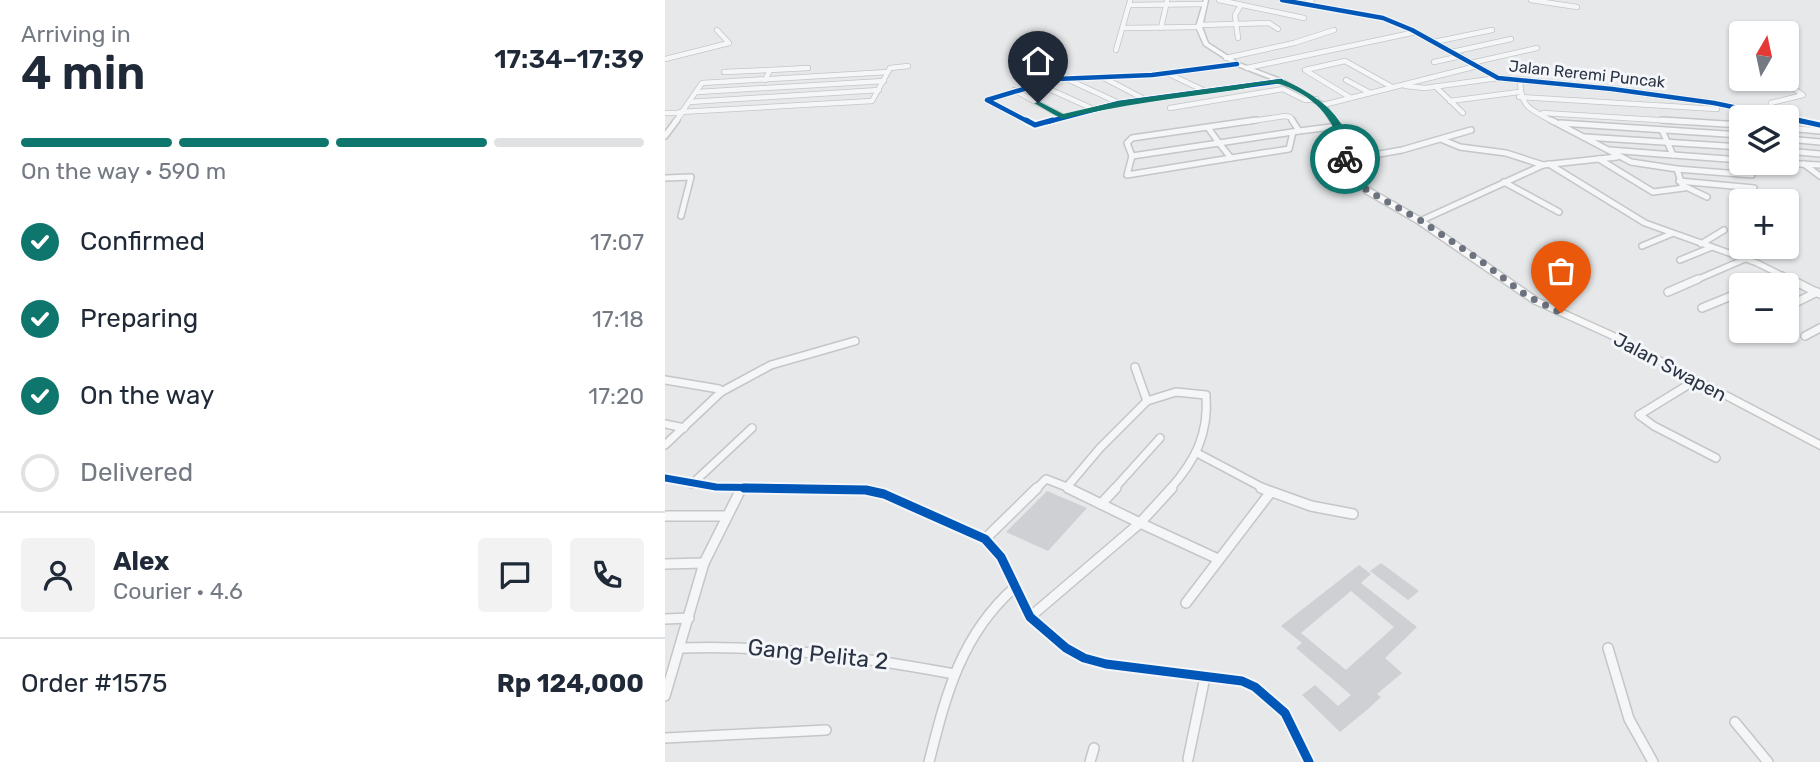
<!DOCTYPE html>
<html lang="en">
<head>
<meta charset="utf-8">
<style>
	:root { --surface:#fff; --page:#f2f2f3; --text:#1f2937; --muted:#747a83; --line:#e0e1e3; --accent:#0f766e }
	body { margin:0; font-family:Rubik,sans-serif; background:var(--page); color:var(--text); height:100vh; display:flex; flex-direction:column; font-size:26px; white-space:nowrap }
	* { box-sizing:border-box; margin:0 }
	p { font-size:23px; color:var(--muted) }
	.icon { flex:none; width:38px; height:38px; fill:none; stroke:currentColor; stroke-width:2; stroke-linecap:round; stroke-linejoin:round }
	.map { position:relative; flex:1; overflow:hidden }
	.sheet { display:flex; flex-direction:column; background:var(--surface); width:665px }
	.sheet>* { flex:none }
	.needle { width:46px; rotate:9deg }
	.controls { position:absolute; left:1064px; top:21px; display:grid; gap:14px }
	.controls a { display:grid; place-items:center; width:70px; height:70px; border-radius:7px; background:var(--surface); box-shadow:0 2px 5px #0004; font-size:35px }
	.pin { position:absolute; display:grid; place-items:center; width:60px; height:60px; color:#fff; margin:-72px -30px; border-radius:50% 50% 50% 0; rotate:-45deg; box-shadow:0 0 7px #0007 }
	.pin .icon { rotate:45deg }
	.courier { position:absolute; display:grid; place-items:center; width:70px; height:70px; margin:-35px; border:5px solid #0f766e; border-radius:50%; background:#fff; color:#222; box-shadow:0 2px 9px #0007 }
	.head em { font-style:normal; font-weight:600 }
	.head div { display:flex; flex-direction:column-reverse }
	.head { display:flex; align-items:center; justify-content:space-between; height:119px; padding:0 21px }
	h1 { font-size:46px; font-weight:600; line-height:52px }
	.bar { display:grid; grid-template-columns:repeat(4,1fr); gap:10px 7px; align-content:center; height:84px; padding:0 21px }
	.bar i { height:9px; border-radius:5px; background:var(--line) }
	.bar .active { background:var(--accent) }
	.bar p { grid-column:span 4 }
	.line { display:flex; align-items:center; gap:18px; padding:0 21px; border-top:2px solid var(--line) }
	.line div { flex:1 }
	.round { display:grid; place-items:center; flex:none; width:74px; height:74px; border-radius:7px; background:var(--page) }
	ol { padding:0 21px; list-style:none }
	li { display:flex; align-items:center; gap:21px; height:77px }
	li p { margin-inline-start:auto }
	li .icon { padding:7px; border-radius:50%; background:var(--accent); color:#fff; stroke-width:4 }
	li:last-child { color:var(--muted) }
	li i { width:38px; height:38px; border:4px solid var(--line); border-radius:50% }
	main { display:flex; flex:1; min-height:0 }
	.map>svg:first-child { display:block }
</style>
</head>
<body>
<main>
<section class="sheet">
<div class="head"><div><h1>4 min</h1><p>Arriving in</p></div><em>17:34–17:39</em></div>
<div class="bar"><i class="active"></i><i class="active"></i><i class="active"></i><i></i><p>On the way · 590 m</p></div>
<ol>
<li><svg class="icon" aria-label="check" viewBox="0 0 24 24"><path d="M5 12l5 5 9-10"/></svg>Confirmed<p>17:07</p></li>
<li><svg class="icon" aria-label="check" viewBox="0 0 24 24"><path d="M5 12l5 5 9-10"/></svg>Preparing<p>17:18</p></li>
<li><svg class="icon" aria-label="check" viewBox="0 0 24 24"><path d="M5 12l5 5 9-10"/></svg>On the way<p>17:20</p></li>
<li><i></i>Delivered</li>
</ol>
<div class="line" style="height:126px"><a class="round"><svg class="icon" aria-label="person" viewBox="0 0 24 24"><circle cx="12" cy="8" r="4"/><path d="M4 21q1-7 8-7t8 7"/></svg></a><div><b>Alex</b><p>Courier · 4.6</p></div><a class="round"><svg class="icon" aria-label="chat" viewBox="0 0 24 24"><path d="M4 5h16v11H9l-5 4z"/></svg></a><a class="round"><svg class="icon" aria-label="phone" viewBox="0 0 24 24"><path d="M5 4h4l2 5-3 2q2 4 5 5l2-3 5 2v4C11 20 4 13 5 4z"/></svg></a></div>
<div class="line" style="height:91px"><div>Order #1575</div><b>Rp 124,000</b></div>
</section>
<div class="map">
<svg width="1155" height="762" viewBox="0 0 1155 762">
	<rect width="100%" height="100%" fill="#e6e8ea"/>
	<g fill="#ced0d3" fill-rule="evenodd">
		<polygon points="382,491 422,508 383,551 341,532"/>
		<polygon points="716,563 754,591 743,600 705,571"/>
		<path d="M694,565L706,574L696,583L752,627L720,658L737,673L712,694L716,697L703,709L675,732L637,695L650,685L673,706L686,695L631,648L637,643L616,626ZM686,591L729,627L681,670L636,633Z"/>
	</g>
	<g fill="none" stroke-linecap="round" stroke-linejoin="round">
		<g stroke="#c4c6c8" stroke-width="6">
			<g id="street-far3">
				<polyline points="554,0 639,18"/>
				<polyline points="866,0 912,7"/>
				<polyline points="639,4 647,0"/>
				<polyline points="464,5 540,4"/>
				<polyline points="535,25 604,23 613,29"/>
				<polyline points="458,28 534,27"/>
				<polyline points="496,28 502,1"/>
				<polyline points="573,38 570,15 576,5"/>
				<polyline points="769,42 827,30"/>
				<polyline points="451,50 465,1"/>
				<polyline points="787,52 846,39"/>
				<polyline points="561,58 629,43 669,30"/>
				<polyline points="0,59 64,43 52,30"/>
				<polyline points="769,62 796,56"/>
				<polyline points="806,63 872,48"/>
				<polyline points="582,68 751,32"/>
				<polyline points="59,72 105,70"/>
				<polyline points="504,74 540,91"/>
				<polyline points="439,78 481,100"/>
				<polyline points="100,80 105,70 143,68"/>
				<polyline points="404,80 454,103"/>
				<polyline points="681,80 705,93"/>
				<path d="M855,80C856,109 865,109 889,122"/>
				<polyline points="373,84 426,108"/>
				<polyline points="740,86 760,88 833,78"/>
				<polyline points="771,87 798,113"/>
				<polyline points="349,90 397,116"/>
				<polyline points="32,92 219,81"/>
				<polyline points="854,97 1052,109"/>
				<polyline points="686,98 640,70 680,61 727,87"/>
				<polyline points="785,101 854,92"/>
				<polyline points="24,102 214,90"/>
				<polyline points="658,105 812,66"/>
				<polyline points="505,108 618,89 640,100 651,99"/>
				<polyline points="15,112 207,101 225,68 243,66"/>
				<polyline points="17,112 37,83 223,72"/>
				<polyline points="0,113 17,113 10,122"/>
				<polyline points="878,113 1026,122"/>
				<polyline points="1104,113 1106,103 1138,95 1115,79"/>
				<polyline points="364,122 322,100 392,79 487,75 572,64"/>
				<polyline points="382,122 454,103 616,81"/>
				<polyline points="579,122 620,116 625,117 628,122"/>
			</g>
		</g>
		<g stroke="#c4c6c8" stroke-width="8">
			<g id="street-far2">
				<polyline points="361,120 370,125 388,120"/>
				<polyline points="886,120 966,162 1012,169 1017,185 1042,197"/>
				<polyline points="997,120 1076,125"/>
				<polyline points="895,123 1076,135"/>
				<polyline points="1122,128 1155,131"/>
				<polyline points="544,129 554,143"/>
				<polyline points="634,131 674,126"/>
				<polyline points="0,136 12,120"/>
				<polyline points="920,137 1076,147"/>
				<polyline points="1122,139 1155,142"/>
				<polyline points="778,140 795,147 841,153 878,165"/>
				<polyline points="554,143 566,158 624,149 628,132"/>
				<polyline points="554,143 467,156 462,143 467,138 591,120"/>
				<polyline points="554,143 634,131 627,120"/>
				<polyline points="945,150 1008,155 997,130"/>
				<polyline points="1122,151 1155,154"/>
				<polyline points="1008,155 1076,160"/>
				<polyline points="467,156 462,175 566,158"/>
				<polyline points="934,159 988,192 1019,188"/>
				<polyline points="680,160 737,150 806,130"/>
				<polyline points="1114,163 1155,165"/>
				<polyline points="884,164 980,223 1092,263 1128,281"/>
				<polyline points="1139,164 1155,176"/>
				<polyline points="1012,169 1087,175"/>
				<polyline points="0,178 26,177 16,216"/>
				<polyline points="1014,181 1089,188"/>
				<polyline points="839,182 894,212"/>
				<polyline points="755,221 878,165 952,157"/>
				<polyline points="1036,244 1059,230"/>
				<polyline points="977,246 1006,234"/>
				<polyline points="1015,260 1047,247"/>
				<polyline points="1029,281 1080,259"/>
				<polyline points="1102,281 1117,275"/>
			</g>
		</g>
		<g stroke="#c4c6c8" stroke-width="10">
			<g id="street-far1">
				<polyline points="1125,279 1155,294"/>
				<polyline points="1092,285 1107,279"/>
				<polyline points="1003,292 1033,279"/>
				<polyline points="1122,307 1152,292"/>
				<polyline points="1037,308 1076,292"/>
				<polyline points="1140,336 1155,328"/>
				<polyline points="0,380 54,389 56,392 0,445"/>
				<polyline points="1031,380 974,415 989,426 1051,458"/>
				<polyline points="56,392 106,365 190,341"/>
				<path d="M482,401L511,392L541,395C544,434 530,461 505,489"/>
				<polyline points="0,424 19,428"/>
				<polyline points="534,454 600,489"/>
				<polyline points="0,478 51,487 167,489"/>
				<polyline points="27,484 87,428"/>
				<polyline points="402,487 435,448 482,401 470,367"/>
				<polyline points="371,489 381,479 407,489"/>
				<polyline points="449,489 495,438"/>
			</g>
		</g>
		<g stroke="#c4c6c8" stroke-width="12">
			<g id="street">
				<polyline points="79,488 201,490 219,494 320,539 336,557 365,617 401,648 419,658 441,664 577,681 590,687 620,713 644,762"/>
				<polyline points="403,488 475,523 507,488"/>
				<polyline points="596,488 646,506 688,514"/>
				<polyline points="436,504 451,488"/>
				<polyline points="0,516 61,516"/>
				<polyline points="320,539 372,488"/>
				<polyline points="0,564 39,563"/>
				<polyline points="521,603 605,493"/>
				<polyline points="365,617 475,523 553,559"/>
				<polyline points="0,619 24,618"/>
				<path d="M16,648C109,645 198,657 289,674"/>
				<polyline points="943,648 964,719 988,762"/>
				<polyline points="0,696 39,563 76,489"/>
				<polyline points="1070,722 1103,762"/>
				<polyline points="0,738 161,730"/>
				<polyline points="523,759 540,677"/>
				<path d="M264,762C281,694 296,635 350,587"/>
				<polyline points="425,762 429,748"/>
			</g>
		</g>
		<g stroke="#c4c6c8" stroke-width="3">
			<g id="secondary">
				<polygon points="539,0 543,0 537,27 543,43 574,63 618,80 660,104 680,135 686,171 706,189 758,219 874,299 949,333 1155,441 1155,449 943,337 868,303 752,223 700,193 679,172 674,135 656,106 614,82 570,65 539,45 531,27"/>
				<polygon points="615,0 625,0 720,17 749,29 834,76 947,87 1049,101 1155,123 1155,127 1122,120 1122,117 1109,117 1049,105 947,91 833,80 745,31 717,19"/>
			</g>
		</g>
		<use href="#street-far3" stroke="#f5f6f7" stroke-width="4.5"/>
		<use href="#street-far2" stroke="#f5f6f7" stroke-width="5"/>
		<use href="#street-far1" stroke="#f5f6f7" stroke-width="7"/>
		<use href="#street" stroke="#f5f6f7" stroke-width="9"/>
		<use href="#secondary" fill="#f8f8f8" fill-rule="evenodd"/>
		<g stroke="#f4f6f9" stroke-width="7">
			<g id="cycleway-far3">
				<polyline points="617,0 718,18 747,30 833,78 947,89 1049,103 1140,122"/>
				<polyline points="364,122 322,100 392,79 487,75 572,64"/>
				<polyline points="382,122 454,103 616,81"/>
			</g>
		</g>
		<g stroke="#f4f6f9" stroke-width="9">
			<g id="cycleway-far2">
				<polyline points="361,120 370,125 388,120"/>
				<polyline points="1132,120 1155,125"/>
			</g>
		</g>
		<g stroke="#f4f6f9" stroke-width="11">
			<polyline id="cycleway-far1" points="0,478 51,487 167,489"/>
		</g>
		<g stroke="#f4f6f9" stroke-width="13">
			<polyline id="cycleway" points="79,488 201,490 219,494 320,539 336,557 365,617 401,648 419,658 441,664 577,681 590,687 620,713 644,762"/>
		</g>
		<use href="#cycleway-far3" stroke="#0057b8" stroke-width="4.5"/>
		<use href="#cycleway-far2" stroke="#0057b8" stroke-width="5"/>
		<use href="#cycleway-far1" stroke="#0057b8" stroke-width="7"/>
		<use href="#cycleway" stroke="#0057b8" stroke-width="9"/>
	</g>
	<path fill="#0f766e" d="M616,79C649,93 690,119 683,160L676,159C674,122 652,98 618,85C606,81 583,88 570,90C512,98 454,105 397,119L369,103L375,102L398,114L454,101Z"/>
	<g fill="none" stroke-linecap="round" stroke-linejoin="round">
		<polyline stroke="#6c737f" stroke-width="7" stroke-dasharray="0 12.6" points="680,159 688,178 703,191 755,220 816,261 862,296 896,313"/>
	</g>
	<g text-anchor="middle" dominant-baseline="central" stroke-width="6" stroke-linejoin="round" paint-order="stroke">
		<g font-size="16" fill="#2b3445" stroke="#f4f6f9">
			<text transform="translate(922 74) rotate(6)">Jalan Reremi Puncak</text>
		</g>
		<g font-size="19" fill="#2b3445" stroke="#f4f6f9">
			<text transform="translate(1005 367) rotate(28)">Jalan Swapen</text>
		</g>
		<g font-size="23" fill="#2b3445" stroke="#f4f6f9">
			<text transform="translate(153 654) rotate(6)">Gang Pelita 2</text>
		</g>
	</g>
</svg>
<div class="controls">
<a><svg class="needle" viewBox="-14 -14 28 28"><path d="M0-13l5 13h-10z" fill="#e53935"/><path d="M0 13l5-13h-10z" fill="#747a83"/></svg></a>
<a><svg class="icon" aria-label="layers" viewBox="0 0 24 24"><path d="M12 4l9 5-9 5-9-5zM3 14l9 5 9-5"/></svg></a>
<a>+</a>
<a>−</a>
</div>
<div class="pin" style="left:896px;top:313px;background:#ea580c"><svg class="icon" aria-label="bag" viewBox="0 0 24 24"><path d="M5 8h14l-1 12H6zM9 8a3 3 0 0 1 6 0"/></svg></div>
<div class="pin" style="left:373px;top:103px;background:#1f2937"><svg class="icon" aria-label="home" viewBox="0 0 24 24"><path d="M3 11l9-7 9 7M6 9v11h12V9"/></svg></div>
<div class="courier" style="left:680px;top:159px"><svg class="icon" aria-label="bike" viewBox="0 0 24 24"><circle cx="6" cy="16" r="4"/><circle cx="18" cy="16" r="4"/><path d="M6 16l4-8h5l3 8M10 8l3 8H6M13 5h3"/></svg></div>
</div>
</main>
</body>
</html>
